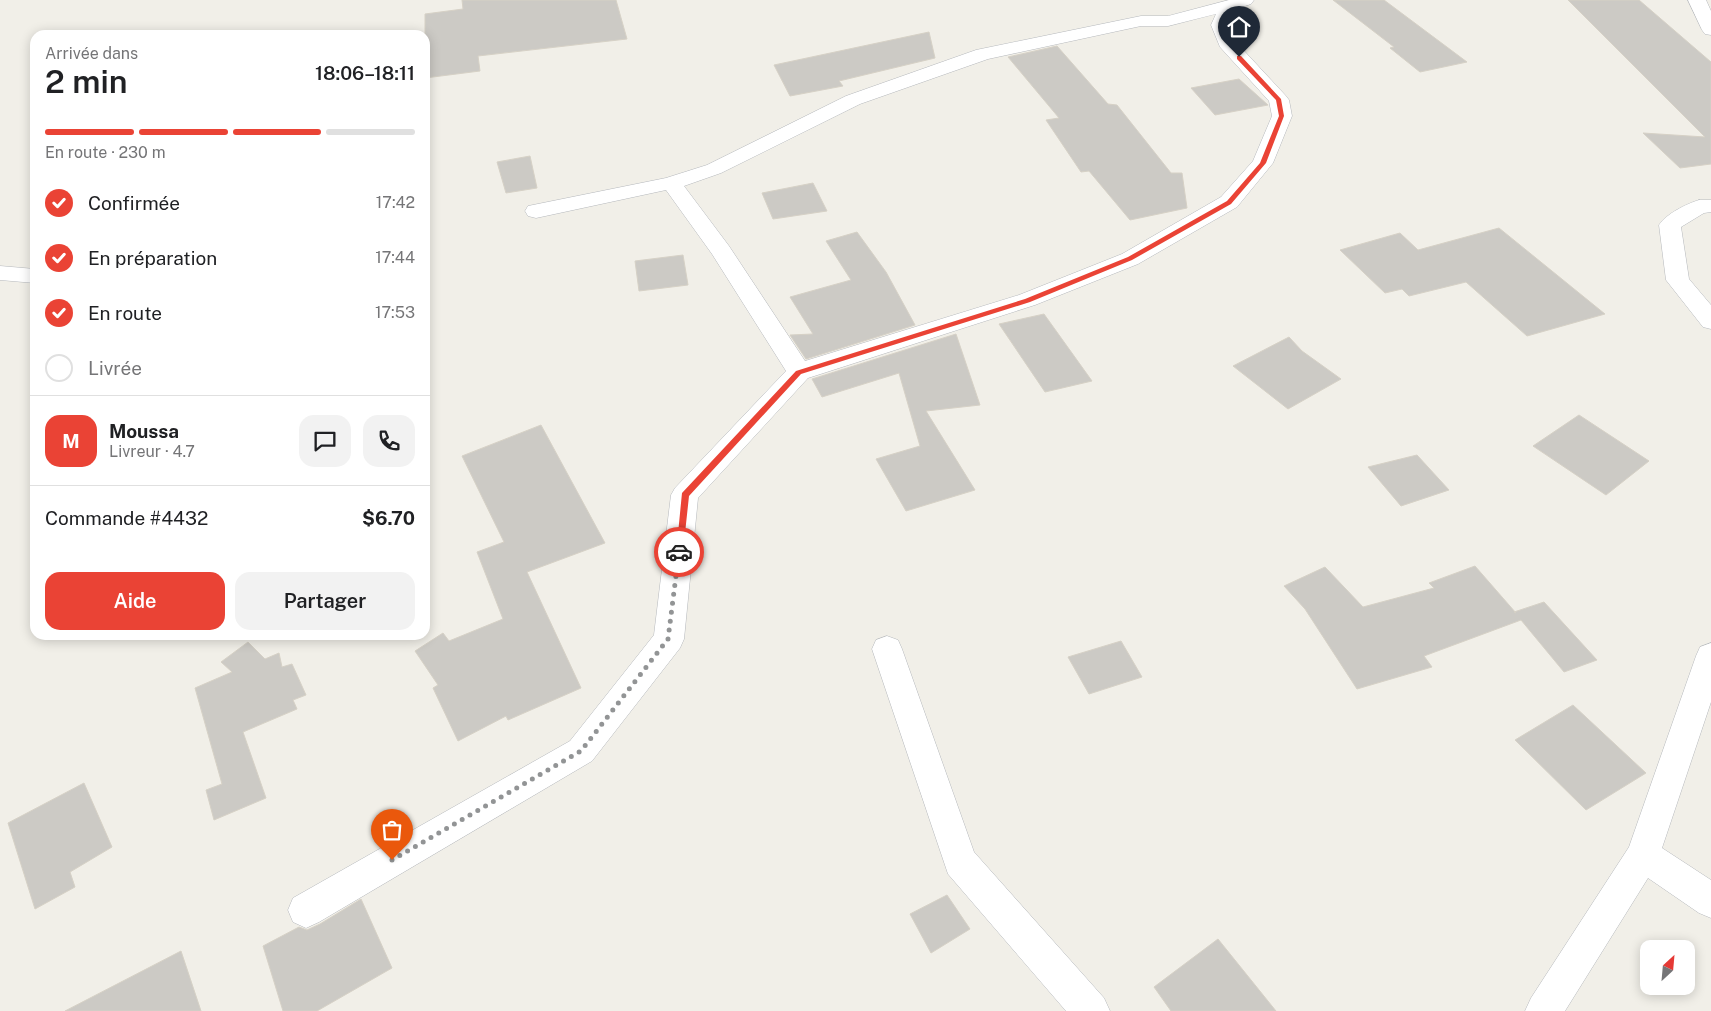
<!DOCTYPE html>
<html lang="fr">
<head>
<meta charset="utf-8">
<style>
	:root { --surface:#fff; --page:#f2f2f2; --text:#202124; --muted:#757577; --line:#e0e0e0; --accent:#ea4335 }
	body { margin:0; font-family:"Public Sans",sans-serif; background:var(--page); color:var(--text); height:100vh; display:flex; flex-direction:column; font-size:19px; white-space:nowrap }
	* { box-sizing:border-box; margin:0 }
	p { font-size:16px; color:var(--muted) }
	.icon { flex:none; width:28px; height:28px; fill:none; stroke:currentColor; stroke-width:2; stroke-linecap:round; stroke-linejoin:round }
	.map { position:relative; flex:1; overflow:hidden }
	.drawer { position:absolute; left:30px; top:30px; width:400px; height:610px; display:flex; flex-direction:column; background:var(--surface); border-radius:15px; box-shadow:0 2px 12px #0003 }
	.drawer>* { flex:none }
	.needle { width:32px; rotate:26deg }
	.tools { position:absolute; left:1640px; top:940px; display:grid; gap:10px }
	.tools a { display:grid; place-items:center; width:55px; height:55px; border-radius:10px; background:var(--surface); box-shadow:0 2px 12px #0003; font-size:25px }
	.pin { position:absolute; display:grid; place-items:center; width:42px; height:42px; color:#fff; margin:-51px -21px; border-radius:50% 50% 50% 0; rotate:-45deg; box-shadow:0 0 5px #0007 }
	.pin .icon { rotate:45deg }
	.courier { position:absolute; display:grid; place-items:center; width:50px; height:50px; margin:-25px; border:4px solid #ea4335; border-radius:50%; background:#fff; color:#222; box-shadow:0 1px 6px #0007 }
	.overview em { font-style:normal; font-weight:600 }
	.overview div { display:flex; flex-direction:column-reverse }
	.overview { display:flex; align-items:center; justify-content:space-between; height:85px; padding:0 15px }
	h1 { font-size:32px; font-weight:600; line-height:38px }
	.bar { display:grid; grid-template-columns:repeat(4,1fr); gap:8px 5px; align-content:center; height:60px; padding:0 15px }
	.bar i { height:6px; border-radius:4px; background:var(--line) }
	.bar .current { background:var(--accent) }
	.bar p { grid-column:span 4 }
	.line { display:flex; align-items:center; gap:12px; padding:0 15px; border-top:1px solid var(--line) }
	.line div { flex:1 }
	.round { display:grid; place-items:center; flex:none; width:52px; height:52px; border-radius:15px; background:var(--page) }
	ol { padding:0 15px; list-style:none }
	li { display:flex; align-items:center; gap:15px; height:55px }
	li p { margin-inline-start:auto }
	li .icon { padding:5px; border-radius:50%; background:var(--accent); color:#fff; stroke-width:4 }
	li:last-child { color:var(--muted) }
	li i { width:28px; height:28px; border:2px solid var(--line); border-radius:50% }
	.primary-button { display:flex; gap:10px; margin-top:auto; padding:10px 15px }
	.primary-button a { flex:1; height:58px; border-radius:15px; background:var(--accent); color:#fff; font-size:20px; font-weight:600; line-height:58px; text-align:center }
	.primary-button a+a { background:var(--page); color:var(--text) }
	.map>svg:first-child { display:block }
</style>
</head>
<body>
<div class="map">
<svg width="1711" height="1011" viewBox="0 0 1711 1011">
	<rect width="100%" height="100%" fill="#f1efe8"/>
	<g fill="#cccac5" stroke="#d6d1c6">
		<polygon points="462,0 616,0 627,39 478,56 480,71 425,78 425,14 463,9"/>
		<polygon points="1333,0 1384,0 1467,62 1420,72 1390,48 1394,47"/>
		<polygon points="1568,0 1639,0 1711,62 1711,164 1680,168 1643,133 1705,137"/>
		<polygon points="929,32 935,58 839,81 843,86 790,96 774,65"/>
		<polygon points="1057,46 1108,104 1117,105 1171,173 1182,173 1187,208 1130,220 1089,171 1081,172 1046,120 1059,118 1008,57"/>
		<polygon points="1239,79 1268,105 1215,115 1191,88"/>
		<polygon points="530,156 537,188 506,193 497,162"/>
		<polygon points="813,183 827,211 773,219 762,193"/>
		<polygon points="1499,228 1605,314 1527,336 1466,282 1409,296 1402,289 1385,293 1340,250 1400,233 1418,250"/>
		<polygon points="857,232 886,272 915,325 806,359 790,335 813,334 790,297 851,280 826,241"/>
		<polygon points="683,255 688,285 639,291 635,261"/>
		<polygon points="1044,314 1092,381 1045,392 999,324"/>
		<polygon points="956,334 980,405 926,411 975,490 906,511 876,459 920,446 899,373 822,397 812,379"/>
		<polygon points="1289,337 1302,351 1341,379 1288,409 1233,366"/>
		<polygon points="1579,415 1649,461 1606,495 1533,446"/>
		<polygon points="541,425 605,543 527,572 581,688 508,720 506,716 458,741 433,688 438,685 415,651 443,633 449,641 503,619 477,552 504,542 462,456"/>
		<polygon points="1417,455 1449,490 1401,506 1368,467"/>
		<polygon points="1475,566 1516,613 1514,612 1544,602 1597,660 1564,672 1521,620 1424,656 1432,667 1357,689 1305,609 1284,586 1325,567 1363,607 1434,588 1429,583"/>
		<polygon points="1121,641 1142,677 1089,694 1068,657"/>
		<polygon points="248,642 265,659 279,653 282,667 292,664 306,695 293,700 297,709 243,732 266,798 214,820 206,790 222,784 195,688 232,672 221,662"/>
		<polygon points="1573,705 1646,773 1586,810 1515,740"/>
		<polygon points="84,783 112,847 70,872 75,887 35,909 8,823"/>
		<polygon points="947,895 970,929 931,953 910,914"/>
		<polygon points="361,899 392,968 317,1011 283,1011 263,946 299,927 307,930 320,924"/>
		<polygon points="1218,939 1276,1011 1171,1011 1154,987"/>
		<polygon points="181,951 201,1011 65,1011"/>
	</g>
	<g fill="none" stroke-linecap="round" stroke-linejoin="round">
		<g stroke="#b5b8bc" stroke-width="1">
			<g id="minor">
				<path d="M1229,0H1254L1251,4L1236,9L1229,25L1235,41L1286,96L1289,100L1292,116L1273,163L1237,207L1138,264L1035,305L808,378L698,498L684,639L680,648L592,761L319,922L306,928L293,922L288,910L293,898L570,741L654,635L671,495L675,488L786,371L712,254L666,190L536,218L528,216L525,211L528,206L666,178L707,165L846,96L976,50L1141,16H1168ZM1216,14L1211,25L1220,47L1269,101L1272,116L1253,161L1221,197L1122,254L1019,295L805,361L729,246L684,186L721,173L860,104L988,59L1141,26H1168Z"/>
				<polygon points="1688,0 1706,0 1711,11 1711,35 1705,34 1702,30"/>
				<path d="M1699,200H1711V212L1704,213L1681,227L1689,279L1711,305V329L1703,327L1666,280L1659,225C1666,214 1686,204 1699,200Z"/>
				<polygon points="0,266 35,269 35,283 0,280"/>
				<polygon points="887,636 898,640 902,649 974,852 1104,998 1110,1011 1066,1011 948,874 872,649 876,640"/>
				<polygon points="1711,643 1711,702 1662,848 1711,880 1711,918 1699,913 1648,878 1565,1011 1525,1011 1531,998 1629,847 1696,656 1700,647"/>
			</g>
		</g>
		<use href="#minor" fill="#fff" fill-rule="evenodd"/>
	</g>
	<polygon fill="#ea4335" points="1237,56 1241,56 1281,99 1284,116 1266,163 1231,204 1132,260 1030,302 801,374 689,496 683,552 679,555 676,554 682,493 796,371 1025,299 1128,257 1227,201 1260,163 1279,116 1276,100 1237,59"/>
	<g fill="none" stroke-linecap="round" stroke-linejoin="round">
		<polyline stroke="#929495" stroke-width="5" stroke-dasharray="0 9" points="392,860 581,751 668,639 679,552"/>
	</g>
</svg>
<div class="tools">
<a><svg class="needle" viewBox="-14 -14 28 28"><path d="M0-13l5 13h-10z" fill="#e53935"/><path d="M0 13l5-13h-10z" fill="#757577"/></svg></a>
</div>
<div class="pin" style="left:392px;top:860px;background:#ea580c"><svg class="icon" aria-label="bag" viewBox="0 0 24 24"><path d="M5 8h14l-1 12H6zM9 8a3 3 0 0 1 6 0"/></svg></div>
<div class="pin" style="left:1239px;top:57px;background:#1f2937"><svg class="icon" aria-label="home" viewBox="0 0 24 24"><path d="M3 11l9-7 9 7M6 9v11h12V9"/></svg></div>
<div class="courier" style="left:679px;top:552px"><svg class="icon" aria-label="car" viewBox="0 0 24 24"><path d="M5 17H2v-5l4-1 3-4h7l3 4 3 1v5h-3M9 17h6M6 11h13"/><circle cx="7" cy="17" r="2"/><circle cx="17" cy="17" r="2"/></svg></div>
<section class="drawer">
<div class="overview"><div><h1>2 min</h1><p>Arrivée dans</p></div><em>18:06–18:11</em></div>
<div class="bar"><i class="current"></i><i class="current"></i><i class="current"></i><i></i><p>En route · 230 m</p></div>
<ol>
<li><svg class="icon" aria-label="check" viewBox="0 0 24 24"><path d="M5 12l5 5 9-10"/></svg>Confirmée<p>17:42</p></li>
<li><svg class="icon" aria-label="check" viewBox="0 0 24 24"><path d="M5 12l5 5 9-10"/></svg>En préparation<p>17:44</p></li>
<li><svg class="icon" aria-label="check" viewBox="0 0 24 24"><path d="M5 12l5 5 9-10"/></svg>En route<p>17:53</p></li>
<li><i></i>Livrée</li>
</ol>
<div class="line" style="height:90px"><b class="round" style="background:var(--accent);color:#fff">M</b><div><b>Moussa</b><p>Livreur · 4.7</p></div><a class="round"><svg class="icon" aria-label="chat" viewBox="0 0 24 24"><path d="M4 5h16v11H9l-5 4z"/></svg></a><a class="round"><svg class="icon" aria-label="phone" viewBox="0 0 24 24"><path d="M5 4h4l2 5-3 2q2 4 5 5l2-3 5 2v4C11 20 4 13 5 4z"/></svg></a></div>
<div class="line" style="height:65px"><div>Commande #4432</div><b>$6.70</b></div>
<div class="primary-button"><a>Aide</a><a>Partager</a></div>
</section>
</div>
</body>
</html>
